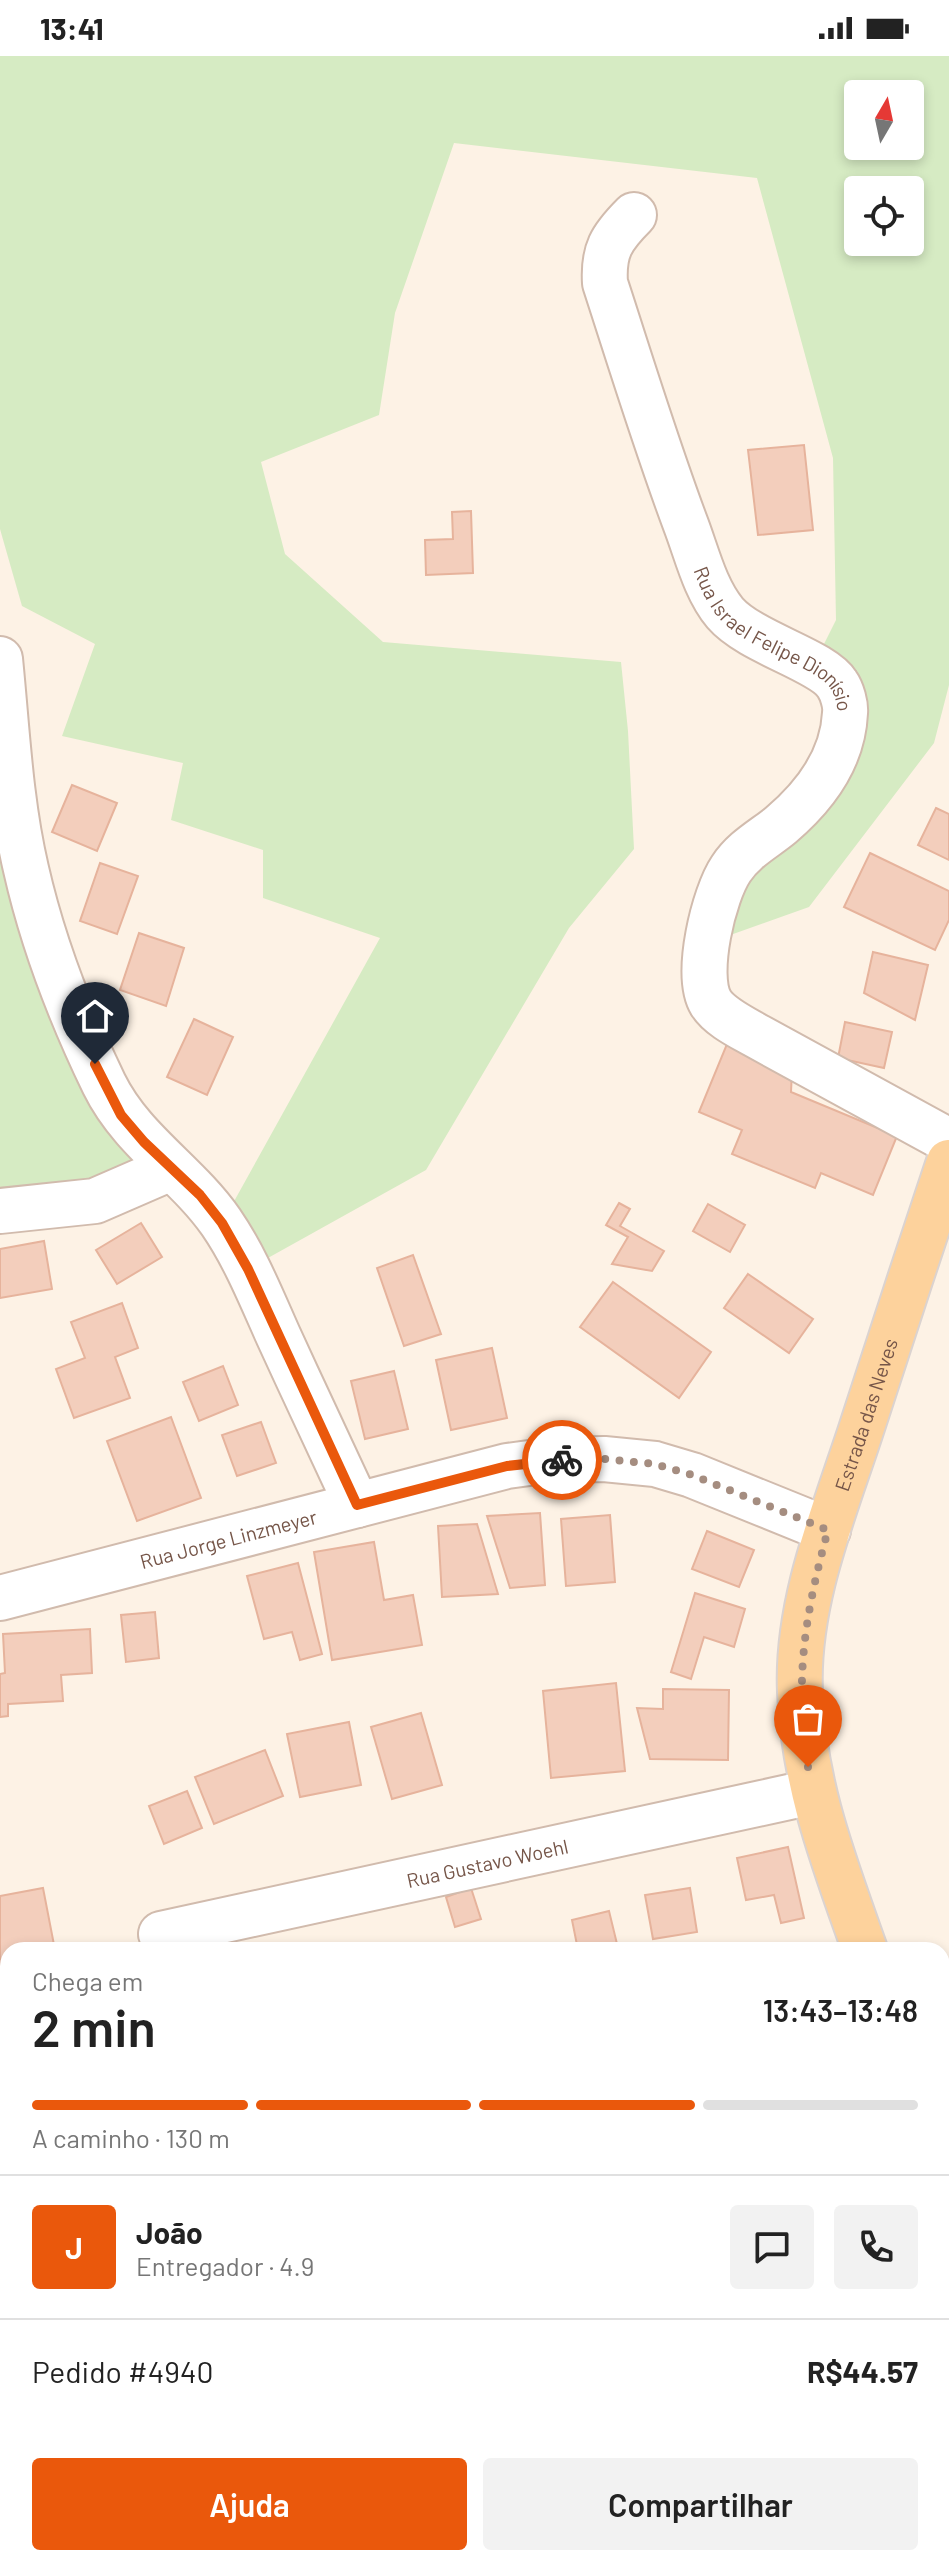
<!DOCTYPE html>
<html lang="pt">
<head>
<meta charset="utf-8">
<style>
	:root { --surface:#fff; --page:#f2f2f2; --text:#222; --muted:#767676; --line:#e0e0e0; --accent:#ea580c }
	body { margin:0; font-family:Barlow,sans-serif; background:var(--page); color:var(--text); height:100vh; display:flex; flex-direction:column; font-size:30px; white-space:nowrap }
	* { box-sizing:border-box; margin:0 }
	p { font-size:26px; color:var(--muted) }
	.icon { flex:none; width:44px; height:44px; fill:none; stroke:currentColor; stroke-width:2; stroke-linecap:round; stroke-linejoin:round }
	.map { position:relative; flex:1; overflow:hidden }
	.sheet { position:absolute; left:0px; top:1886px; width:950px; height:624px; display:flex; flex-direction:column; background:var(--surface); border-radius:24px 24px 0 0; box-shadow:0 4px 12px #0003 }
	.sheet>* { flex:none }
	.needle { width:52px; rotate:9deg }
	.tools { position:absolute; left:844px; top:24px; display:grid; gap:16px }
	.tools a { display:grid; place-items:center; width:80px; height:80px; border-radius:8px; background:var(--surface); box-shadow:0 4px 12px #0003; font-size:40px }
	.pin { position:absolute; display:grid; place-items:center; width:68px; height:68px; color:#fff; margin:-82px -34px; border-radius:50% 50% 50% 0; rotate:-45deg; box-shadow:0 0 8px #0007 }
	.pin .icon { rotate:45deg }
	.courier { position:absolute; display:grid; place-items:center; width:80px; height:80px; margin:-40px; border:6px solid #ea580c; border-radius:50%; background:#fff; color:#222; box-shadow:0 2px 10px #0007 }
	.summary em { font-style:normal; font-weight:600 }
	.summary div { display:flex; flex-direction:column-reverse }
	.summary { display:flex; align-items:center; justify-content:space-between; height:136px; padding:0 32px }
	h1 { font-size:52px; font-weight:600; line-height:60px }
	.bar { display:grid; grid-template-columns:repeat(4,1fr); gap:12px 8px; align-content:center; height:96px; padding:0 32px }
	.bar i { height:10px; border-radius:6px; background:var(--line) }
	.bar .selected { background:var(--accent) }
	.bar p { grid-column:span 4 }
	.line { display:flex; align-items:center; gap:20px; padding:0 32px; border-top:2px solid var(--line) }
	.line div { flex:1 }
	.round { display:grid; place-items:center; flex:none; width:84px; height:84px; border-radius:8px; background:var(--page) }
	.action { display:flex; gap:16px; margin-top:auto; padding:16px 32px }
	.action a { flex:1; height:92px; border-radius:8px; background:var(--accent); color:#fff; font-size:32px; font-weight:600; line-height:92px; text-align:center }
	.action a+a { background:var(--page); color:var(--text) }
	.status { display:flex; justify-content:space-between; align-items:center; height:56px; padding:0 40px; background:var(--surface); direction:ltr }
	.status svg { height:22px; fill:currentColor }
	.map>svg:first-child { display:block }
</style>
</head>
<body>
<div class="status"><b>13:41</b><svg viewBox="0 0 49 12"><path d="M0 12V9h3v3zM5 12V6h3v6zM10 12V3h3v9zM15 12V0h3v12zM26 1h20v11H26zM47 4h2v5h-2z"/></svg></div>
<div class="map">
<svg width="949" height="2510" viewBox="0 0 949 2510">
	<rect width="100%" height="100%" fill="#fdf2e5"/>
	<g fill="#d6ebc3" fill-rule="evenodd">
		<path d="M0,0H949V629L934,687L809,851L708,887L844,679L813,610L836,564L833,402L757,122L454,87L395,257L379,359L261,406L285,498L383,586L621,606L628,675L634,793L569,872L426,1114L248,1213L222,1167L380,882L263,842V794L171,764L183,707L62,680L95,588L22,550L0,473ZM858,38H910V90H858ZM858,134H910V186H858Z"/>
		<polygon points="0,762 42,872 171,1112 0,1155"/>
	</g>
	<g fill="#f3cebc" stroke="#e6b39c" stroke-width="2">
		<polygon points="804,389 813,474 758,479 748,394"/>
		<polygon points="471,455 473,517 426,519 425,484 453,483 452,456"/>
		<polygon points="72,729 117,747 97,795 52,776"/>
		<polygon points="936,752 949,758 949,804 918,789"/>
		<polygon points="870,797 949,835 949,864 935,894 844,851"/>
		<polygon points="100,807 138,820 117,878 80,865"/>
		<polygon points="139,877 184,892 166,950 120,934"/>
		<polygon points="873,896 928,909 915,964 864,937"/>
		<polygon points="194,963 233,981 207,1039 167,1021"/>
		<polygon points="845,966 892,976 884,1012 838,1002"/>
		<polygon points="727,988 792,1015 791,1036 897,1080 873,1139 821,1117 815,1132 732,1098 742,1074 699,1056"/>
		<polygon points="619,1147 630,1153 620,1170 664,1195 652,1215 612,1208 628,1181 606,1169"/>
		<polygon points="708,1148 745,1169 730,1196 693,1175"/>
		<polygon points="141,1167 162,1201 117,1228 96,1194"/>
		<polygon points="44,1185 52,1233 0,1242 0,1193"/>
		<polygon points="413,1199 441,1278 404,1290 377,1212"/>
		<polygon points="748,1218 813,1263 789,1297 724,1252"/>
		<polygon points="613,1226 711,1296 679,1342 580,1271"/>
		<polygon points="122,1247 138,1292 115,1301 130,1342 74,1362 56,1313 85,1302 71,1266"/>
		<polygon points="492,1292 507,1362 451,1374 436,1304"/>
		<polygon points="223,1310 238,1349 199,1365 183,1326"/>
		<polygon points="394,1315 408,1373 365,1383 351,1325"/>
		<polygon points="171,1361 201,1442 137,1465 107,1385"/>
		<polygon points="261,1366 276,1407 237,1420 222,1379"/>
		<polygon points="540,1457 545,1529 510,1532 487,1460"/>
		<polygon points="610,1459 615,1526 566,1530 561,1463"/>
		<polygon points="477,1468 498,1538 442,1541 438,1470"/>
		<polygon points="707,1475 754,1494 739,1531 692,1513"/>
		<polygon points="374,1486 384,1544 413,1539 422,1589 332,1604 314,1496"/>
		<polygon points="298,1507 322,1598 300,1604 292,1576 264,1583 247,1520"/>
		<polygon points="695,1537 745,1553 734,1591 704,1581 691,1623 671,1616"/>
		<polygon points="155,1556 159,1602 126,1606 121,1559"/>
		<polygon points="90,1573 92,1617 61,1619 63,1645 8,1648 8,1660 0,1661 0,1618 5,1617 3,1578"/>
		<polygon points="616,1627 625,1715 551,1722 543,1635"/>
		<polygon points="663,1633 729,1634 728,1704 650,1703 637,1652 663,1653"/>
		<polygon points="421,1657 442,1729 392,1743 371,1671"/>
		<polygon points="349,1666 361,1729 300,1741 287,1678"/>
		<polygon points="265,1694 283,1740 214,1768 195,1721"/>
		<polygon points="187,1735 202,1772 164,1788 149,1750"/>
		<polygon points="788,1791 804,1862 781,1867 774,1839 746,1844 737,1802"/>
		<polygon points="43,1832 55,1894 8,1894 8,1924 0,1925 0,1840"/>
		<polygon points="471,1832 481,1863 455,1871 446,1841"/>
		<polygon points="690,1832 697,1876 653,1883 645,1839"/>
		<polygon points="609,1855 618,1892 578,1894 572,1864"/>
	</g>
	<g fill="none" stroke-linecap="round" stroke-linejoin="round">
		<g stroke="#d1bbad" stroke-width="48">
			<g id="minor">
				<path id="s1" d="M634,159C611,182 603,195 605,227C631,307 656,389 686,469C697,498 705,533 725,557C751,587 822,604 837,628C842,635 846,649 845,657C843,703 815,740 781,769C764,783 744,793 731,813C714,838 694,919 711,947C720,961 741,971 755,979L949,1085"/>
				<path d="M0,603C7,672 10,745 26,813C43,888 71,960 104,1028C132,1085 186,1116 221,1166C245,1201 261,1241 278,1279C304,1336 331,1393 357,1449"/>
				<polyline points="0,1155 95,1145 171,1112"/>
				<path id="s2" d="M0,1542L507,1410L551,1404L604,1403L655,1408L692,1419L828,1474"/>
				<path id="s3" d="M161,1878L812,1736"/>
			</g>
		</g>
		<g stroke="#dbd3d0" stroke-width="48">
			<g id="major">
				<path id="s4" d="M865,1894C834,1806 804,1731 800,1636C796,1548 833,1459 860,1377C889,1287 919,1196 949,1106"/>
				<polyline points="942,2160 949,2190"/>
			</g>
		</g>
		<use href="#minor" stroke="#fff" stroke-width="44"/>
		<use href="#major" stroke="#fdd29c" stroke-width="44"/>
	</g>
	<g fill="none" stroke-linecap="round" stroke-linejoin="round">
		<path stroke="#a58d80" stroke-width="8" stroke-dasharray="0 14.4" d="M562,1404L604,1403L655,1408L692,1419L828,1474C805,1558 794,1624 808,1711"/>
		<polyline stroke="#ea580c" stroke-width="10" points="95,1008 121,1059 144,1086 200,1139 222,1167 248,1213 357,1449 507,1410 562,1404"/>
	</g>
	<g text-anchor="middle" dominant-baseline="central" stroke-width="8" stroke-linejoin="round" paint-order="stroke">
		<g font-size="20" fill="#765649" stroke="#fff6ec">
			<text stroke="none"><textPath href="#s1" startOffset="484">Rua Israel Felipe Dionísio</textPath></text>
			<text stroke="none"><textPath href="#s4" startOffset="554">Estrada das Neves</textPath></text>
			<text stroke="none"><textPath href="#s2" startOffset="236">Rua Jorge Linzmeyer</textPath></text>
			<text stroke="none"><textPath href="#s3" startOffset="334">Rua Gustavo Woehl</textPath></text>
		</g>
	</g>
</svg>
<div class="tools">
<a><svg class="needle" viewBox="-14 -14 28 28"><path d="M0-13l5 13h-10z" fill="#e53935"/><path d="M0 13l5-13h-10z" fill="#767676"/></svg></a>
<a><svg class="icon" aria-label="locate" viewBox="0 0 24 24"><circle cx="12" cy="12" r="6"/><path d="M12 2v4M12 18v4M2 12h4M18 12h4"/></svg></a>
</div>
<div class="pin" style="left:808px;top:1711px;background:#ea580c"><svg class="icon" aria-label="bag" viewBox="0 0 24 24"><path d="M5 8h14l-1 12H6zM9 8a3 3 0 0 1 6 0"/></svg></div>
<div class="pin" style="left:95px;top:1008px;background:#1f2937"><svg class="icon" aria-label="home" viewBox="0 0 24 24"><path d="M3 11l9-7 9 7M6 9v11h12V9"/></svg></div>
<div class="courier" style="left:562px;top:1404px"><svg class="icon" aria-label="bike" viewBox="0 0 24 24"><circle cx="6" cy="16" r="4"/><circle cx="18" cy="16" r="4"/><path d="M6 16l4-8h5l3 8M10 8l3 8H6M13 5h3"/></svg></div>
<section class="sheet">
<div class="summary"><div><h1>2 min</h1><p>Chega em</p></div><em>13:43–13:48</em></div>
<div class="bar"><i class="selected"></i><i class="selected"></i><i class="selected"></i><i></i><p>A caminho · 130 m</p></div>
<div class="line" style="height:144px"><b class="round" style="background:var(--accent);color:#fff">J</b><div><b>João</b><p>Entregador · 4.9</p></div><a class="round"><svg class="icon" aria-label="chat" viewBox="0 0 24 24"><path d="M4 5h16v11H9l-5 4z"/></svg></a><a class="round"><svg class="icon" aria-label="phone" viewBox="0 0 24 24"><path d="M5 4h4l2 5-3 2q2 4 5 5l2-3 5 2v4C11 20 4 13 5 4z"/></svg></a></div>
<div class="line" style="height:104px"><div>Pedido #4940</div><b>R$44.57</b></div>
<div class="action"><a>Ajuda</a><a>Compartilhar</a></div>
</section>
</div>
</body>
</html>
